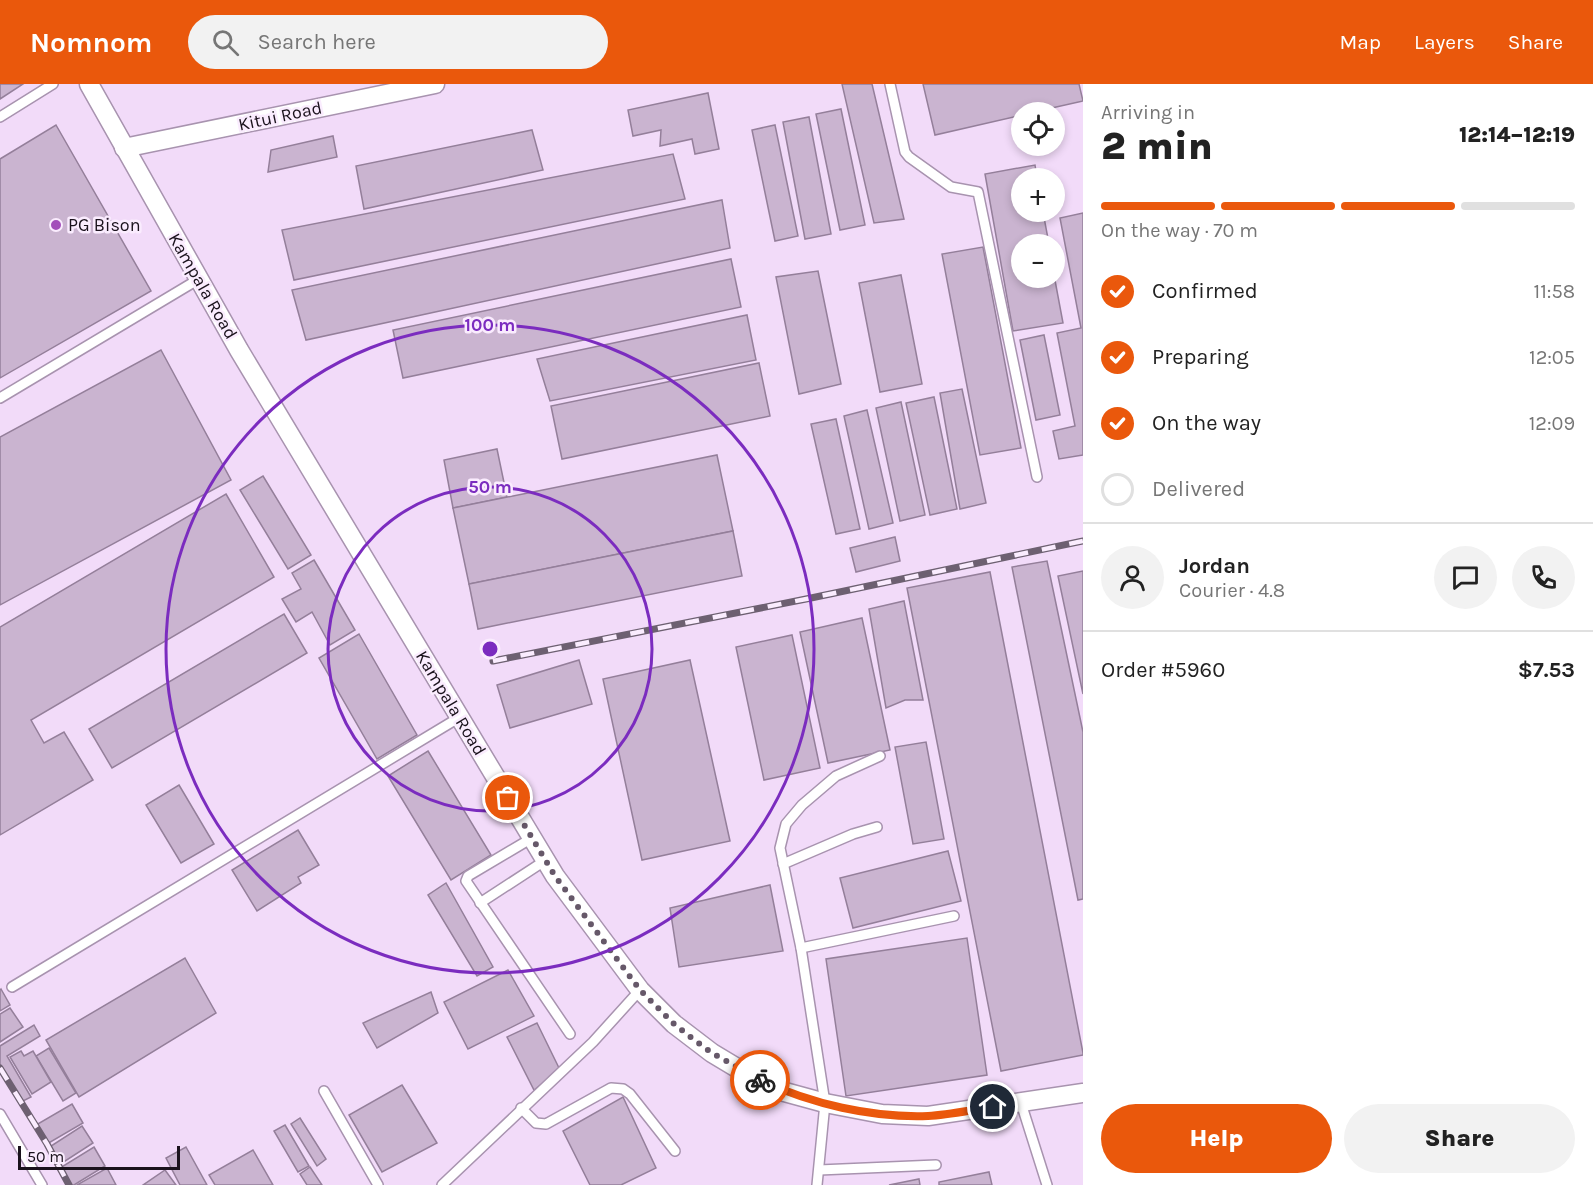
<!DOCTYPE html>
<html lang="en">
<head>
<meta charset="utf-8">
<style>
	:root { --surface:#fff; --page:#f2f2f2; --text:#222; --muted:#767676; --line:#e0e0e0; --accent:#ea580c }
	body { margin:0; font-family:Karla,sans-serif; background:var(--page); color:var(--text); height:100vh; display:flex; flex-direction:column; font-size:22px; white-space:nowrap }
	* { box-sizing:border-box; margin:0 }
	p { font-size:20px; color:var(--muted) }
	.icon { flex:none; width:33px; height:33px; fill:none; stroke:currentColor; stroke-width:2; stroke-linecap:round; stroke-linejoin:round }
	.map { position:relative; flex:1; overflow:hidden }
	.drawer { display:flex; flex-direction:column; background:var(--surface); width:510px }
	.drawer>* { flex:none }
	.tools { position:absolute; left:1011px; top:18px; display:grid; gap:12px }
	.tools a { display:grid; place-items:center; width:54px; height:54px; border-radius:50%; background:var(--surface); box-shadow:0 3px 9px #0003; font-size:30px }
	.scale { position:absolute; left:18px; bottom:15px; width:162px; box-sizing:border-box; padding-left:6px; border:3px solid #1a121c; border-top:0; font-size:16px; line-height:21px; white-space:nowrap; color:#1a121c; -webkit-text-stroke:4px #faecfe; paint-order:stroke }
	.pin { position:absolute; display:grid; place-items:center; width:51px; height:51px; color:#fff; margin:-26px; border:3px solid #fff; border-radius:50%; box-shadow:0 2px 6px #0007 }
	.courier { position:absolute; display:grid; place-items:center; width:60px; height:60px; margin:-30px; border:4px solid #ea580c; border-radius:50%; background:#fff; color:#222; box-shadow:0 2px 8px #0007 }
	.headline em { font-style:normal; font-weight:800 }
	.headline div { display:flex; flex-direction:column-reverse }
	.headline { display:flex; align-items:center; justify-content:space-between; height:102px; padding:0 18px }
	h1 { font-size:39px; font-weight:800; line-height:45px }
	.bar { display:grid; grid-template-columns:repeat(4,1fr); gap:9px 6px; align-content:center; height:72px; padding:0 18px }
	.bar i { height:8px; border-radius:4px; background:var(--line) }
	.bar .active { background:var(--accent) }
	.bar p { grid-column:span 4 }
	.line { display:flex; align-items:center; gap:15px; padding:0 18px; border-top:2px solid var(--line) }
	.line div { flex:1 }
	.round { display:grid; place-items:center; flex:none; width:63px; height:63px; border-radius:32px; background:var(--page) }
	ol { padding:0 18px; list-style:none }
	li { display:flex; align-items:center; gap:18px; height:66px }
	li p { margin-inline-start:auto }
	li .icon { padding:6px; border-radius:50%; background:var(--accent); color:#fff; stroke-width:4 }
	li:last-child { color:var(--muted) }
	li i { width:33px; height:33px; border:3px solid var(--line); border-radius:50% }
	.cta { display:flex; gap:12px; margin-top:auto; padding:12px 18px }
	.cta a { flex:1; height:69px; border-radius:36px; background:var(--accent); color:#fff; font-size:24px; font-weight:800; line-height:69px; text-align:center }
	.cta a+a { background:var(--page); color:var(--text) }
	header { display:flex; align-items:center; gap:36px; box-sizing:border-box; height:84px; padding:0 30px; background:var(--accent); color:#fff }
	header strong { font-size:28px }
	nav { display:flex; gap:33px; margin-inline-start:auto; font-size:21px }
	.search { width:420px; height:54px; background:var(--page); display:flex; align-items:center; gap:15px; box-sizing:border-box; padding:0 21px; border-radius:33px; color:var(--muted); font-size:22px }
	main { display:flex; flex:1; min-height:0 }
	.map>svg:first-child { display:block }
</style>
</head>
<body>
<header>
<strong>Nomnom</strong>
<div class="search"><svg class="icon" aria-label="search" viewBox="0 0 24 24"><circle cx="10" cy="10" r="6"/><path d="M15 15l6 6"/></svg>Search here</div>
<nav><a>Map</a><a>Layers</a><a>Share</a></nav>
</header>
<main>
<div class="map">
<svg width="1083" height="1101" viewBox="0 0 1083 1101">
	<rect width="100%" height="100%" fill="#f2dbf9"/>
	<g fill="#cab4d0" stroke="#947f9a" stroke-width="1.5">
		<polygon points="0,0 23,0 0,15"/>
		<polygon points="842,0 872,0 904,135 874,139"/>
		<polygon points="923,0 1079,0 1083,17 1034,28 1022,28 1022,31 935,51"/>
		<polygon points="708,9 719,65 695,70 692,55 660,62 661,46 633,52 628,26"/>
		<polygon points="841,25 865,141 840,146 816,30"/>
		<polygon points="809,33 831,150 805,155 783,38"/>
		<polygon points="56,41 151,207 0,294 0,75"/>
		<polygon points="775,41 798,152 775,157 752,46"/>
		<polygon points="532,46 543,86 364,125 356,82"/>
		<polygon points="333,52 337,73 268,88 271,66"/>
		<polygon points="673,70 685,115 294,196 282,146"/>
		<polygon points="1035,81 1037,94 1022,94 1022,128 1043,128 1049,160 1022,160 1022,194 1054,194 1054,191 1063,239 1013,247 985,90"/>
		<polygon points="722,116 730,164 306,256 292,206"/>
		<polygon points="1083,129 1083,371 1059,375 1053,347 1075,342 1057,249 1081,244 1060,134"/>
		<polygon points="983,163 1021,364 980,371 942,170"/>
		<polygon points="731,175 741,223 403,294 393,246"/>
		<polygon points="818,187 841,300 799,310 776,193"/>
		<polygon points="901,191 922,300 880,308 859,199"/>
		<polygon points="747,231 756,276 550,317 537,275"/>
		<polygon points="1044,251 1060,331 1036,336 1020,256"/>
		<polygon points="161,266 231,396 0,521 0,353"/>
		<polygon points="759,279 770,332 562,375 551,322"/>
		<polygon points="962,305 986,419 960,425 940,309"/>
		<polygon points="934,313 957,425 930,431 906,319"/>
		<polygon points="901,318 925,431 900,437 876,324"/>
		<polygon points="867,326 893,439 869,445 844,332"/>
		<polygon points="836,335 860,445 836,450 811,340"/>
		<polygon points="497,365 507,413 453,424 444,376"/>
		<polygon points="717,371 733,447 469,500 453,424"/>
		<polygon points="263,392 311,471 288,485 240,406"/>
		<polygon points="226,410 274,493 31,636 44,659 64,648 93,696 0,751 0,543"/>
		<polygon points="733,447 742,492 478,545 469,500"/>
		<polygon points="895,453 900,477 856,488 850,464"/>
		<polygon points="314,476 355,546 330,561 312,528 296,538 282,515 301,505 292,489"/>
		<polygon points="1047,477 1083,648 1083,815 1078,816 1012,483"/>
		<polygon points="1083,487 1083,610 1058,492"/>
		<polygon points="990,488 1083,969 1083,971 1001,987 907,504"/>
		<polygon points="904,517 923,616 905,616 886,624 869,525"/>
		<polygon points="284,530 307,569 112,684 89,645"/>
		<polygon points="862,534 890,666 828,679 800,548"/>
		<polygon points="359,550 417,651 377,675 319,574"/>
		<polygon points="792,551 820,684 764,696 736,563"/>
		<polygon points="579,576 592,620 510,644 497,601"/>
		<polygon points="690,576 730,757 642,776 603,595"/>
		<polygon points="926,658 944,755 913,760 895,663"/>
		<polygon points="428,667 491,771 451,796 388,692"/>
		<polygon points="179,701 214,760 181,779 146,721"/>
		<polygon points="298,746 319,781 298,793 301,799 257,827 232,786"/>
		<polygon points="948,767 961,817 853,844 840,794"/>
		<polygon points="446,799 493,883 477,892 428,811"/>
		<polygon points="770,801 783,867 679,883 670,824"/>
		<polygon points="967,854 987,991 846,1012 826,875"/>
		<polygon points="185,874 216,929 79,1013 46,956"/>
		<polygon points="508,886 534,932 468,965 444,918"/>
		<polygon points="1,905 10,921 0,927 0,906"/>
		<polygon points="431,908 438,929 377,964 363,939"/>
		<polygon points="10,924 23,943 0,958 0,930"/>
		<polygon points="537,939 560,986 534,1006 507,953"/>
		<polygon points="34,941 40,952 7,972 31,1013 21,1018 0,984 0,962"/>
		<polygon points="49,964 76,1009 63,1017 36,972"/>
		<polygon points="21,967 24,972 33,967 51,998 32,1010 10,973"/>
		<polygon points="402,1001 437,1059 382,1088 349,1031"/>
		<polygon points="623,1013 656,1084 621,1101 590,1101 563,1047"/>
		<polygon points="72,1020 83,1039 47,1060 36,1041"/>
		<polygon points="300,1034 326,1075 317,1082 291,1040"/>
		<polygon points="285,1041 309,1082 298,1088 274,1047"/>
		<polygon points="82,1042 93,1059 59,1081 48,1064"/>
		<polygon points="94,1063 105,1082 74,1101 70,1101 60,1084"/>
		<polygon points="186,1063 207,1101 180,1101 166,1074"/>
		<polygon points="253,1066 273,1101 215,1101 209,1091"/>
		<polygon points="310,1083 322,1101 307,1101 300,1090"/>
		<polygon points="107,1084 116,1101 77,1101"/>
		<polygon points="165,1086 176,1101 143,1101"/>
		<polygon points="989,1088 992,1101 939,1101 939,1098"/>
		<polygon points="919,1095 920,1101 889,1101"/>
	</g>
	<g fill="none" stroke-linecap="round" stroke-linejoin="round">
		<g stroke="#a893af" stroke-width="12">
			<g id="lane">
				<polyline points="890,0 905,68 909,73 951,103 978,108 1037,393"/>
				<polyline points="0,33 53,0"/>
				<polyline points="0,314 199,195"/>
				<polyline points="532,754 468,792 466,797 570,950"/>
				<polyline points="783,780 853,750 877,743"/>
				<polyline points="480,819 546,776"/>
				<polyline points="801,864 954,832"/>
				<polyline points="12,903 460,633"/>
				<polyline points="324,1007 378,1101"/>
				<polyline points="1021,1019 1047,1101"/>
				<polyline points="521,1024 536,1039 546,1040 611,1004 623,1005 630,1010 675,1067"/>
				<polyline points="0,1030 42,1101"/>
				<polyline points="819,1086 936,1081"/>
				<polyline points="442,1101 593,958 640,906"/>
				<polyline points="817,1101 825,1019 801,864 780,764 786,740 802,721 836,692 880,672"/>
			</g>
		</g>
		<g stroke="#a893af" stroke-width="21">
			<g id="street">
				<polyline points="89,0 239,266 555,792 640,906 674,940 712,969 747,990 781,1007 825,1019 882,1030 928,1032 1083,1009"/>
				<polyline points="124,64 435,0"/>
			</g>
		</g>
		<use href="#lane" stroke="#fff" stroke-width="9"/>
		<use href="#street" stroke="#fff" stroke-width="18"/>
		<g stroke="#6d6071" stroke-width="7">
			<g id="rail">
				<polyline points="493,577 811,514 1083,457"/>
				<polyline points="0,984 47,1060 69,1101"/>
			</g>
		</g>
		<use href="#rail" stroke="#faecfe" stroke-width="4.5" stroke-dasharray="14" stroke-linecap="butt"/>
	</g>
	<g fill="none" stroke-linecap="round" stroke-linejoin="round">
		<polyline stroke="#665869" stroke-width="6" stroke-dasharray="0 10.8" points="508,714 555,792 640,906 674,940 693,955 712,969 760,996"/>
		<path stroke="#ea580c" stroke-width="8" d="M760,996C811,1020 872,1034 928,1032C949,1031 971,1026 993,1023"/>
	</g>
	<g fill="none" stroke="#7b2cbf" stroke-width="3">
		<circle cx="490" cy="565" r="162"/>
		<circle cx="490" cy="565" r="324"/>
	</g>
	<circle fill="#a34dba" stroke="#faecfe" stroke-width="2" cx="56" cy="141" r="6"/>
	<g text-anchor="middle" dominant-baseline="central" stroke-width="5" stroke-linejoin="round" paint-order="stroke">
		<g font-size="18" fill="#1a121c" stroke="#faecfe">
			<text transform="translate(280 32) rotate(-12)">Kitui Road</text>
			<text transform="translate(203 202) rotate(60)">Kampala Road</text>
			<text transform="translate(451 619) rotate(59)">Kampala Road</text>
		</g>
		<g font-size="18" fill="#1a121c" stroke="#faecfe" text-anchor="start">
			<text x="68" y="141">PG Bison</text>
		</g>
	</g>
	<circle cx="490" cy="565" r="9" fill="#7b2cbf" stroke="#faecfe" stroke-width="3"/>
	<g font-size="18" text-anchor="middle" font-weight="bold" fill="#7b2cbf" stroke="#faecfe" stroke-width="5" stroke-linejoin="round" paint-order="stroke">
		<text x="490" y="247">100 m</text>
		<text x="490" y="409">50 m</text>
	</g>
</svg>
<div class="tools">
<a><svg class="icon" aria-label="locate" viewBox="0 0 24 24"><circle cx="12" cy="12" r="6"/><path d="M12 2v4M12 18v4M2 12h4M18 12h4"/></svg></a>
<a>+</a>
<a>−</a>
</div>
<div class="scale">50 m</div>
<div class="pin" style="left:508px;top:714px;background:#ea580c"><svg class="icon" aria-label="bag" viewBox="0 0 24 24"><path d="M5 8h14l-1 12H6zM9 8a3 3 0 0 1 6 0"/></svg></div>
<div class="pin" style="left:993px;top:1023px;background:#1f2937"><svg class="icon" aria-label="home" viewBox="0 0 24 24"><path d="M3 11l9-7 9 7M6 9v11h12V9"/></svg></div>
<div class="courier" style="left:760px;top:996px"><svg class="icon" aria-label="bike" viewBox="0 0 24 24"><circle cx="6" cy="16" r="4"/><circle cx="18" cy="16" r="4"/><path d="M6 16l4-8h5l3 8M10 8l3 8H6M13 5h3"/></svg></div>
</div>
<section class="drawer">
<div class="headline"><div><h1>2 min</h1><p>Arriving in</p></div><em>12:14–12:19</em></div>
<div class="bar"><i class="active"></i><i class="active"></i><i class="active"></i><i></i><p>On the way · 70 m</p></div>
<ol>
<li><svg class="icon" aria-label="check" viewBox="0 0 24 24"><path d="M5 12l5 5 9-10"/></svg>Confirmed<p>11:58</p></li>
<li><svg class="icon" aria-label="check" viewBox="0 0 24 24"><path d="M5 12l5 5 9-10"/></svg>Preparing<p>12:05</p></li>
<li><svg class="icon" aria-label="check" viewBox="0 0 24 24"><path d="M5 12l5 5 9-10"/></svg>On the way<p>12:09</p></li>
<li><i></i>Delivered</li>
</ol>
<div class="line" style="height:108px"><a class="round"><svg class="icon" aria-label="person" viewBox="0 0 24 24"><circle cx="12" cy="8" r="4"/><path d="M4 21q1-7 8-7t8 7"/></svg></a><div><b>Jordan</b><p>Courier · 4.8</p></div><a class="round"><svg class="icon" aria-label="chat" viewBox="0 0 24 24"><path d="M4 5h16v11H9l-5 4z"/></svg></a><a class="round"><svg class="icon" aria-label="phone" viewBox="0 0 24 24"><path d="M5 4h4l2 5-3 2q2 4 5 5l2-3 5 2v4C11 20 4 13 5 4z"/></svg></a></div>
<div class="line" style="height:78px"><div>Order #5960</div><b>$7.53</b></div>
<div class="cta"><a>Help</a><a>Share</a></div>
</section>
</main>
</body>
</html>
